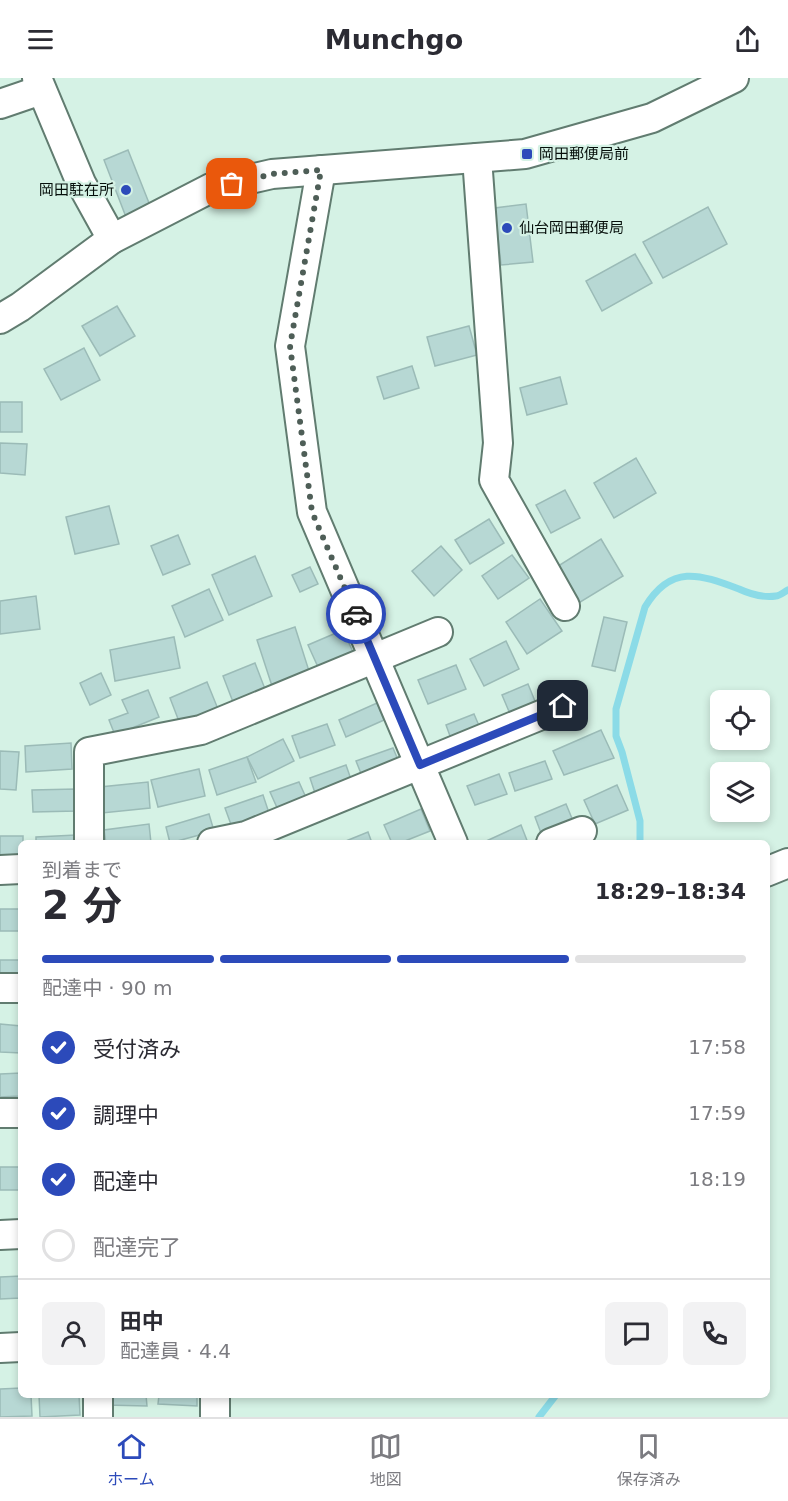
<!DOCTYPE html>
<html lang="ja">
<head>
<meta charset="utf-8">
<style>
	:root { --surface:#fff; --page:#f2f2f3; --text:#2b2b33; --muted:#7c7c81; --line:#e1e1e2; --accent:#2c4aba }
	body { margin:0; font-family:"DejaVu Sans","Noto Sans JP",sans-serif; background:var(--page); color:var(--text); height:100vh; display:flex; flex-direction:column; font-size:22px; white-space:nowrap }
	* { box-sizing:border-box; margin:0 }
	p { font-size:20px; color:var(--muted) }
	.icon { flex:none; width:33px; height:33px; fill:none; stroke:currentColor; stroke-width:2; stroke-linecap:round; stroke-linejoin:round }
	.map { position:relative; flex:1; overflow:hidden }
	.sheet { position:absolute; left:18px; top:762px; width:752px; height:558px; display:flex; flex-direction:column; background:var(--surface); border-radius:9px; box-shadow:0 3px 9px #0003 }
	.sheet>* { flex:none }
	.buttons { position:absolute; left:710px; top:612px; display:grid; gap:12px }
	.buttons a { display:grid; place-items:center; width:60px; height:60px; border-radius:9px; background:var(--surface); box-shadow:0 3px 9px #0003; font-size:30px }
	.pin { position:absolute; display:grid; place-items:center; width:51px; height:51px; color:#fff; margin:-26px; border-radius:12px; box-shadow:0 3px 9px #0006 }
	.courier { position:absolute; display:grid; place-items:center; width:60px; height:60px; margin:-30px; border:4px solid #2c4aba; border-radius:50%; background:#fff; color:#222; box-shadow:0 2px 8px #0007 }
	.summary em { font-style:normal; font-weight:700 }
	.summary div { display:flex; flex-direction:column-reverse }
	.summary { display:flex; align-items:center; justify-content:space-between; height:102px; padding:0 24px }
	h1 { font-size:39px; font-weight:700; line-height:45px }
	.bar { display:grid; grid-template-columns:repeat(4,1fr); gap:9px 6px; align-content:center; height:72px; padding:0 24px }
	.bar i { height:8px; border-radius:4px; background:var(--line) }
	.bar .current { background:var(--accent) }
	.bar p { grid-column:span 4 }
	.line { display:flex; align-items:center; gap:15px; padding:0 24px; border-top:2px solid var(--line) }
	.line div { flex:1 }
	.round { display:grid; place-items:center; flex:none; width:63px; height:63px; border-radius:9px; background:var(--page) }
	ol { padding:0 24px; list-style:none }
	li { display:flex; align-items:center; gap:18px; height:66px }
	li p { margin-inline-start:auto }
	li .icon { padding:6px; border-radius:50%; background:var(--accent); color:#fff; stroke-width:4 }
	li:last-child { color:var(--muted) }
	li i { width:33px; height:33px; border:3px solid var(--line); border-radius:50% }
	header { display:flex; justify-content:space-between; align-items:center; height:78px; padding:0 24px; background:var(--surface); font-size:27px; font-weight:700 }
	.tab-bar { display:flex; justify-content:space-around; align-items:center; height:84px; border-top:2px solid var(--line); background:var(--surface); font-size:16px; color:var(--muted) }
	.tab-bar a { display:grid; justify-items:center; gap:3px }
	.tab-bar .current { color:var(--accent) }
	.map>svg:first-child { display:block }
</style>
</head>
<body>
<header><svg class="icon" aria-label="menu" viewBox="0 0 24 24"><path d="M4 6h16M4 12h16M4 18h16"/></svg>Munchgo<svg class="icon" aria-label="share" viewBox="0 0 24 24"><path d="M12 15V3M7 8l5-5 5 5M5 13v7h14v-7"/></svg></header>
<div class="map">
<svg width="788" height="1339" viewBox="0 0 788 1339">
	<rect width="100%" height="100%" fill="#d5f2e5"/>
	<g fill="none" stroke-linecap="round" stroke-linejoin="round">
		<g stroke="#8bdbe7" stroke-width="7">
			<path d="M640,765V743L622,674L616,658V631L645,529C671,486 699,496 739,511C750,516 763,520 776,518C780,518 784,514 788,512"/>
			<polyline points="539,1339 556,1317"/>
		</g>
	</g>
	<g fill="#b7d8d4" stroke="#9bbbb7" stroke-width="1.5">
		<polygon points="128,72 151,130 126,139 104,82"/>
		<polygon points="526,126 533,184 501,187 495,130"/>
		<polygon points="708,129 727,166 663,200 643,164"/>
		<polygon points="635,176 652,205 602,233 586,203"/>
		<polygon points="117,228 135,258 100,278 82,248"/>
		<polygon points="469,248 477,277 435,288 427,259"/>
		<polygon points="84,270 100,302 61,322 44,291"/>
		<polygon points="412,288 419,310 384,321 377,299"/>
		<polygon points="560,299 567,326 527,337 520,310"/>
		<rect x="0" y="324" width="22" height="30"/>
		<polygon points="0,365 27,366 25,397 0,395"/>
		<polygon points="636,380 656,415 614,440 594,405"/>
		<polygon points="565,412 580,440 551,455 536,427"/>
		<polygon points="109,428 119,466 75,476 66,439"/>
		<polygon points="489,441 504,465 470,486 455,462"/>
		<polygon points="178,457 190,486 163,497 151,468"/>
		<polygon points="601,461 623,498 577,526 555,490"/>
		<polygon points="441,468 462,492 434,518 412,493"/>
		<polygon points="512,477 529,500 498,521 482,498"/>
		<polygon points="255,478 272,518 229,537 212,497"/>
		<polygon points="310,489 318,506 300,514 292,497"/>
		<polygon points="209,511 223,542 185,559 172,528"/>
		<polygon points="36,518 40,551 0,556 0,523"/>
		<polygon points="540,521 562,553 527,576 506,544"/>
		<polygon points="604,539 627,544 615,593 592,588"/>
		<polygon points="295,549 309,593 272,608 257,562"/>
		<polygon points="343,552 353,574 318,589 308,567"/>
		<polygon points="174,559 180,590 115,603 110,572"/>
		<polygon points="506,563 519,591 484,608 470,581"/>
		<polygon points="255,585 265,611 233,624 223,598"/>
		<polygon points="456,587 466,611 428,626 418,602"/>
		<polygon points="101,595 111,617 90,627 80,605"/>
		<polygon points="207,604 218,631 180,646 170,620"/>
		<polygon points="528,606 539,633 513,643 502,617"/>
		<polygon points="148,612 159,639 115,657 109,642 128,635 122,622"/>
		<polygon points="377,625 384,642 346,659 339,642"/>
		<polygon points="474,636 483,657 454,669 446,647"/>
		<polygon points="327,646 335,667 300,680 292,658"/>
		<polygon points="601,652 614,680 564,697 553,673"/>
		<polygon points="283,661 294,683 258,701 247,679"/>
		<polygon points="71,665 72,691 26,694 25,668"/>
		<polygon points="393,670 401,689 364,703 356,683"/>
		<polygon points="0,673 19,674 16,712 0,711"/>
		<polygon points="247,679 256,704 217,717 209,692"/>
		<polygon points="545,683 552,701 515,713 509,695"/>
		<polygon points="346,687 353,707 317,721 310,700"/>
		<polygon points="199,691 205,718 158,729 151,702"/>
		<polygon points="499,696 507,716 475,727 467,708"/>
		<polygon points="148,704 150,730 102,735 100,709"/>
		<polygon points="299,704 308,724 279,734 270,714"/>
		<polygon points="617,707 628,732 595,746 584,722"/>
		<polygon points="76,711 77,733 33,734 32,712"/>
		<polygon points="263,717 270,738 233,752 225,730"/>
		<polygon points="566,726 576,750 544,763 535,739"/>
		<polygon points="421,731 430,753 400,765 392,765 384,747"/>
		<polygon points="209,736 214,753 170,765 166,749"/>
		<polygon points="149,746 151,765 106,765 104,752"/>
		<polygon points="521,747 528,765 482,765"/>
		<polygon points="368,754 372,765 341,765"/>
		<polygon points="76,757 77,765 36,765 36,759"/>
		<polygon points="0,758 23,758 23,765 21,765 21,779 0,779"/>
		<rect x="0" y="831" width="21" height="22"/>
		<rect x="0" y="882" width="21" height="21"/>
		<polygon points="0,946 21,948 21,975 0,974"/>
		<polygon points="21,995 19,1018 0,1019 0,996"/>
		<rect x="0" y="1089" width="21" height="23"/>
		<polygon points="21,1198 21,1220 0,1221 0,1199"/>
		<polygon points="21,1310 21,1317 31,1317 32,1338 0,1339 0,1311"/>
		<polygon points="39,1317 79,1317 80,1337 40,1339"/>
		<polygon points="105,1317 146,1317 147,1328 106,1327"/>
		<polygon points="159,1317 197,1317 197,1328 158,1326"/>
	</g>
	<g fill="none" stroke-linecap="round" stroke-linejoin="round">
		<g stroke="#617c70" stroke-width="32">
			<g id="minor">
				<polyline points="37,0 81,105 112,161"/>
				<polyline points="0,26 41,12"/>
				<polyline points="477,80 498,365 494,402 565,528"/>
				<polyline points="321,92 290,268 312,434 453,765"/>
				<polyline points="0,241 20,229 112,161 211,110 272,96 525,76 652,40 734,0"/>
				<polyline points="89,765 89,674 201,652 438,554"/>
				<polyline points="212,765 246,758 563,628"/>
				<polyline points="551,765 582,753"/>
				<polyline points="0,792 21,791"/>
				<polyline points="766,794 788,785"/>
				<polyline points="0,910 21,910"/>
				<polyline points="0,1035 21,1035"/>
				<polyline points="0,1157 21,1156"/>
				<polyline points="0,1270 21,1269"/>
				<polyline points="98,1317 98,1339"/>
				<polyline points="215,1317 215,1339"/>
			</g>
		</g>
		<use href="#minor" stroke="#fff" stroke-width="28"/>
	</g>
	<g fill="none" stroke-linecap="round" stroke-linejoin="round">
		<polyline stroke="#4e5e57" stroke-width="6" stroke-dasharray="0 10.8" points="232,106 272,96 321,92 290,268 312,434 356,536"/>
		<polyline stroke="#2c4aba" stroke-width="8" points="356,536 420,687 563,628"/>
	</g>
	<g fill="#2c4aba" stroke="#d5f2e5" stroke-width="2">
		<rect x="521" y="70" width="12" height="12" rx="3"/>
		<circle cx="126" cy="112" r="6"/>
		<circle cx="507" cy="150" r="6"/>
	</g>
	<g text-anchor="middle" dominant-baseline="central" stroke-width="4.5" stroke-linejoin="round" paint-order="stroke">
		<g font-size="15" fill="#060f0b" stroke="#d5f2e5" text-anchor="start">
			<text x="539" y="76">岡田郵便局前</text>
			<text x="114" y="112" text-anchor="end">岡田駐在所</text>
			<text x="519" y="150">仙台岡田郵便局</text>
		</g>
	</g>
</svg>
<div class="buttons">
<a><svg class="icon" aria-label="locate" viewBox="0 0 24 24"><circle cx="12" cy="12" r="6"/><path d="M12 2v4M12 18v4M2 12h4M18 12h4"/></svg></a>
<a><svg class="icon" aria-label="layers" viewBox="0 0 24 24"><path d="M12 4l9 5-9 5-9-5zM3 14l9 5 9-5"/></svg></a>
</div>
<div class="pin" style="left:232px;top:106px;background:#ea580c"><svg class="icon" aria-label="bag" viewBox="0 0 24 24"><path d="M5 8h14l-1 12H6zM9 8a3 3 0 0 1 6 0"/></svg></div>
<div class="pin" style="left:563px;top:628px;background:#1f2937"><svg class="icon" aria-label="home" viewBox="0 0 24 24"><path d="M3 11l9-7 9 7M6 9v11h12V9"/></svg></div>
<div class="courier" style="left:356px;top:536px"><svg class="icon" aria-label="car" viewBox="0 0 24 24"><path d="M5 17H2v-5l4-1 3-4h7l3 4 3 1v5h-3M9 17h6M6 11h13"/><circle cx="7" cy="17" r="2"/><circle cx="17" cy="17" r="2"/></svg></div>
<section class="sheet">
<div class="summary"><div><h1>2 分</h1><p>到着まで</p></div><em>18:29–18:34</em></div>
<div class="bar"><i class="current"></i><i class="current"></i><i class="current"></i><i></i><p>配達中 · 90 m</p></div>
<ol>
<li><svg class="icon" aria-label="check" viewBox="0 0 24 24"><path d="M5 12l5 5 9-10"/></svg>受付済み<p>17:58</p></li>
<li><svg class="icon" aria-label="check" viewBox="0 0 24 24"><path d="M5 12l5 5 9-10"/></svg>調理中<p>17:59</p></li>
<li><svg class="icon" aria-label="check" viewBox="0 0 24 24"><path d="M5 12l5 5 9-10"/></svg>配達中<p>18:19</p></li>
<li><i></i>配達完了</li>
</ol>
<div class="line" style="height:108px"><a class="round"><svg class="icon" aria-label="person" viewBox="0 0 24 24"><circle cx="12" cy="8" r="4"/><path d="M4 21q1-7 8-7t8 7"/></svg></a><div><b>田中</b><p>配達員 · 4.4</p></div><a class="round"><svg class="icon" aria-label="chat" viewBox="0 0 24 24"><path d="M4 5h16v11H9l-5 4z"/></svg></a><a class="round"><svg class="icon" aria-label="phone" viewBox="0 0 24 24"><path d="M5 4h4l2 5-3 2q2 4 5 5l2-3 5 2v4C11 20 4 13 5 4z"/></svg></a></div>
</section>
</div>
<nav class="tab-bar">
<a class="current"><svg class="icon" aria-label="home" viewBox="0 0 24 24"><path d="M3 11l9-7 9 7M6 9v11h12V9"/></svg>ホーム</a>
<a><svg class="icon" aria-label="map" viewBox="0 0 24 24"><path d="M3 6l6-2 6 2 6-2v14l-6 2-6-2-6 2zM9 4v14M15 6v14"/></svg>地図</a>
<a><svg class="icon" aria-label="saved" viewBox="0 0 24 24"><path d="M7 4h10v16l-5-4-5 4z"/></svg>保存済み</a>
</nav>
</body>
</html>
